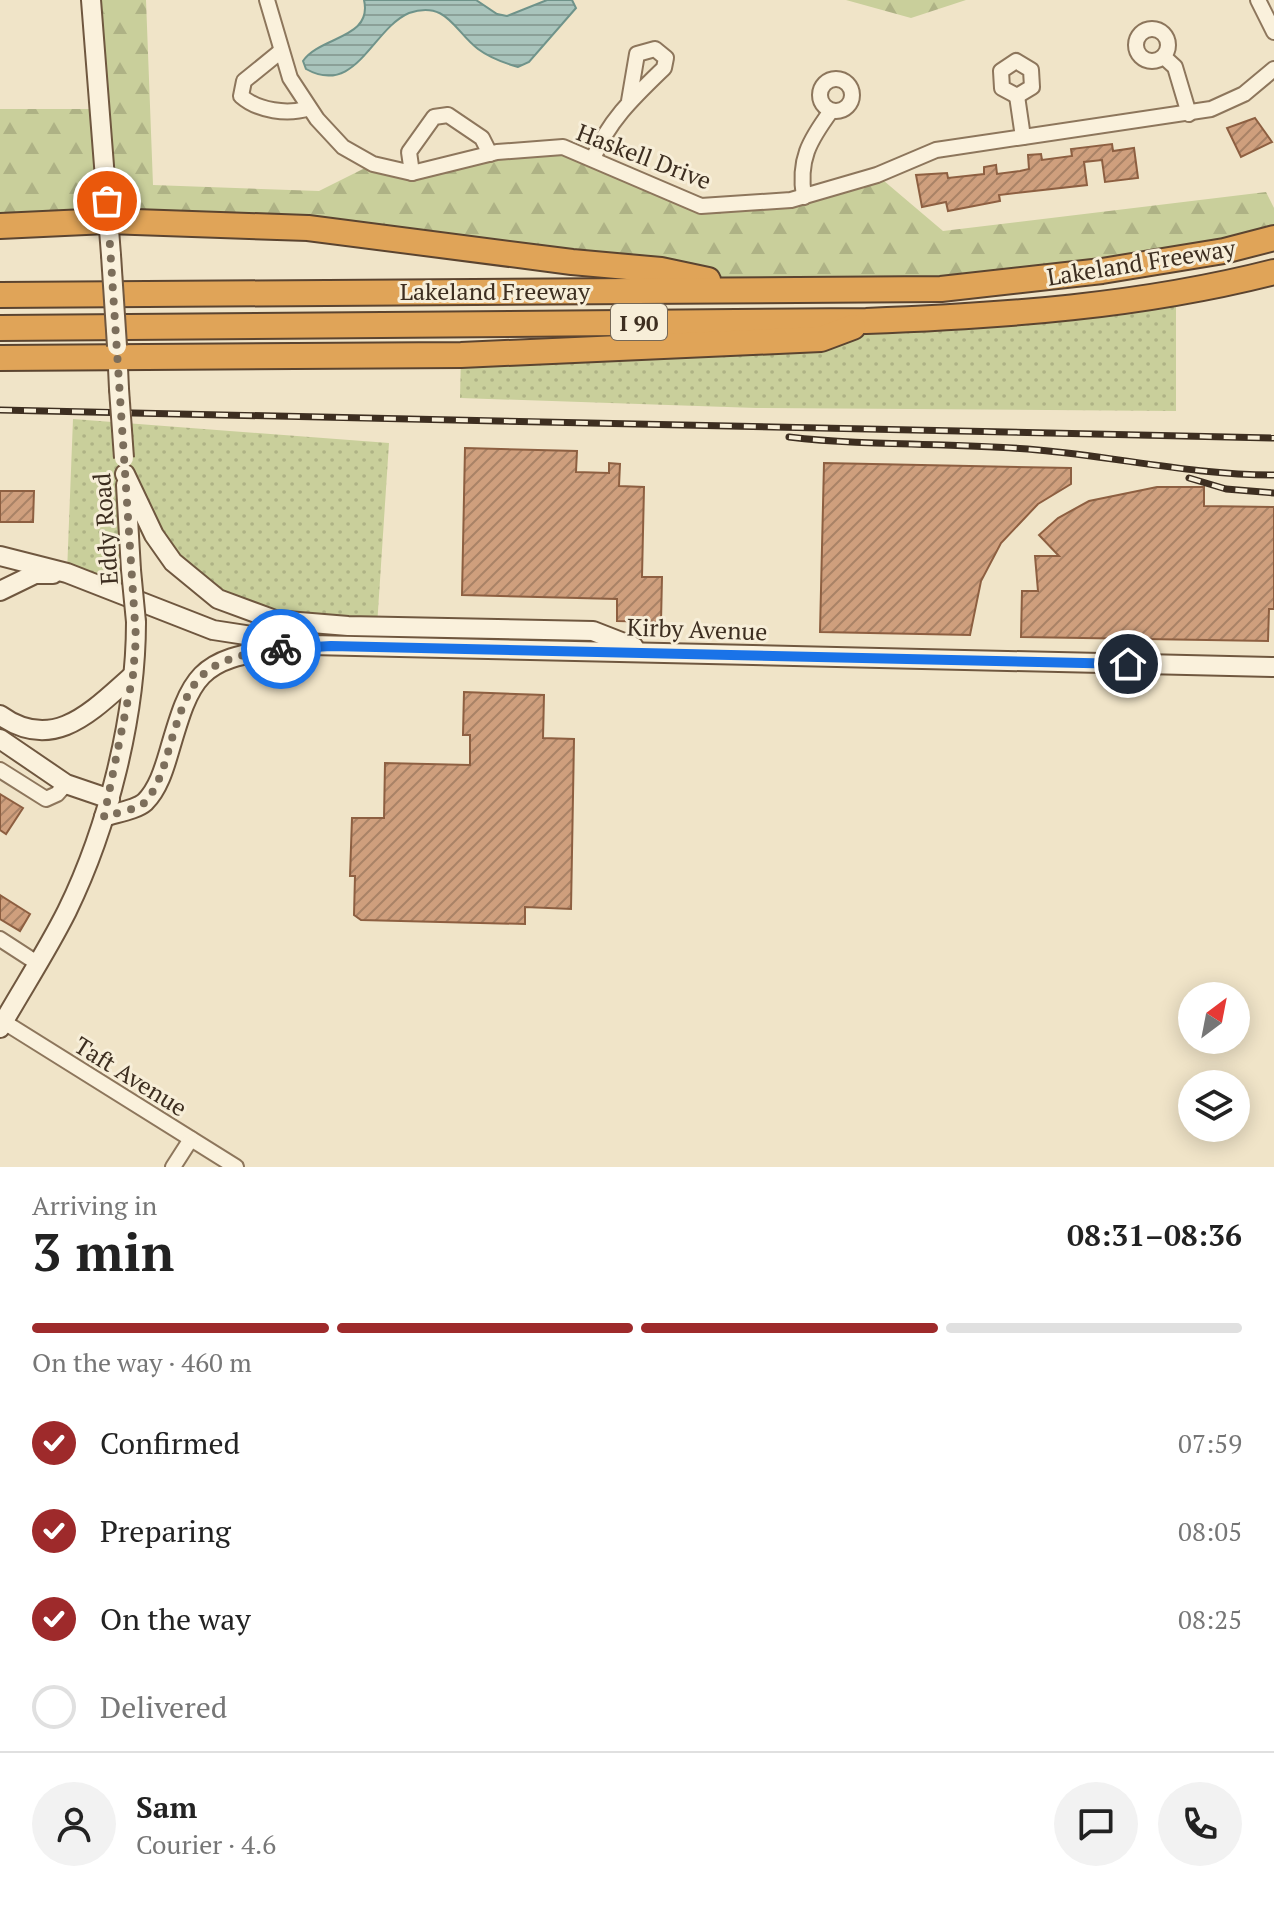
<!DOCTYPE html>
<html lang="en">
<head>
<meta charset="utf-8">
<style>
	:root { --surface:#fff; --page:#f2f2f2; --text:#222; --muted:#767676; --line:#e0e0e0; --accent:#9e2a2b }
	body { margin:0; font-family:"PT Serif",serif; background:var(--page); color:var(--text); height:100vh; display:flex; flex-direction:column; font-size:30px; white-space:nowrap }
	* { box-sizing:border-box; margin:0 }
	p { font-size:26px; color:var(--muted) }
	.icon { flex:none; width:44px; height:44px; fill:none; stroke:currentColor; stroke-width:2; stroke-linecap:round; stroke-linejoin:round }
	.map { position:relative; height:1167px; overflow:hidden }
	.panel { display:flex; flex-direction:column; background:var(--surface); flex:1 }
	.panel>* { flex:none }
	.needle { width:52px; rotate:32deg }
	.fabs { position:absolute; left:1178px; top:982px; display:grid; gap:16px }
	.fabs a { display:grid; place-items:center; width:72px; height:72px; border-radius:50%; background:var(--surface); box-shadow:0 4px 20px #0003; font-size:40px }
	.pin { position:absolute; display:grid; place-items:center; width:68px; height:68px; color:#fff; margin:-34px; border:4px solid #fff; border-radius:50%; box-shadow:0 2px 8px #0007 }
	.courier { position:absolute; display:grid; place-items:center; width:80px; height:80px; margin:-40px; border:6px solid #1a73e8; border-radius:50%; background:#fff; color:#222; box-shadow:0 2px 10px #0007 }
	.summary em { font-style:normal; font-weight:700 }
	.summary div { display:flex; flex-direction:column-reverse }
	.summary { display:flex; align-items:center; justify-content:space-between; height:136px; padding:0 32px }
	h1 { font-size:52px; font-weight:700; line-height:60px }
	.bar { display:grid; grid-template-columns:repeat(4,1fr); gap:12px 8px; align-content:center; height:96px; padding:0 32px }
	.bar i { height:10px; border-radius:6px; background:var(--line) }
	.bar .active { background:var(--accent) }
	.bar p { grid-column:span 4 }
	.line { display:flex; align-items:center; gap:20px; padding:0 32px; border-top:2px solid var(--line) }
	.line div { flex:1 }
	.round { display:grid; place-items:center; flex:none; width:84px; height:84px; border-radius:42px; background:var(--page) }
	ol { padding:0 32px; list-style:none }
	li { display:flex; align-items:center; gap:24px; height:88px }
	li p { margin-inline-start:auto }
	li .icon { padding:8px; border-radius:50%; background:var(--accent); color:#fff; stroke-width:4 }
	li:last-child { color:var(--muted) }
	li i { width:44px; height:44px; border:4px solid var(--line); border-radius:50% }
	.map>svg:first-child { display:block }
</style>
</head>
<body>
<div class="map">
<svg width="1274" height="1167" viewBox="0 0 1274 1167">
	<defs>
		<pattern id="grass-dots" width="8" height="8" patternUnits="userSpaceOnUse" patternTransform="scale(2)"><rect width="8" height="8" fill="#c9cf9b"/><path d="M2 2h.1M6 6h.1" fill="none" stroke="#aeb285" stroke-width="1.8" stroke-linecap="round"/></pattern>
		<pattern id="forest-firs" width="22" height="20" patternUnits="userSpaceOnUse" patternTransform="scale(2)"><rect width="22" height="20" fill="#c9cf9b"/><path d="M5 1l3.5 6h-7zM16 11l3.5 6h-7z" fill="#aeb285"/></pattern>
		<pattern id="water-rules" width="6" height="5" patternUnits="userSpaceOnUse" patternTransform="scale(2)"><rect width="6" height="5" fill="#a9c4bc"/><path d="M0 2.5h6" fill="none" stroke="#8ba098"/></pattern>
		<pattern id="building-hatch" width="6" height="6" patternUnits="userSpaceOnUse" patternTransform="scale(2)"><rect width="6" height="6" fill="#cf9f7d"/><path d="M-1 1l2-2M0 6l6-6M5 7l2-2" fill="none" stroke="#a98266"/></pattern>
	</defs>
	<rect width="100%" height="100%" fill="#f0e4c8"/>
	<g fill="url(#grass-dots)">
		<polygon points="1176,292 1176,411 756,408 460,398 461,355"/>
		<polygon points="73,419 389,443 377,626 348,626 218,599 173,562 126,477 134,601 67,573"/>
	</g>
	<g fill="url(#forest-firs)">
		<polygon points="91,0 146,0 153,185 319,191 373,164 412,173 563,147 701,206 791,200 877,175 943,231 1266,192 1274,208 1274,238 1102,271 753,289 308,228 0,226 0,109 100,109"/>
		<polygon points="846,0 966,0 911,18"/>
	</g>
	<path fill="url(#water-rules)" stroke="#6f938a" stroke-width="2" d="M364,0H476L497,14L507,16L547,0H572L576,8L529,62L518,67C504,63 490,58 478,49C454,31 447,0 409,13C372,29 356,97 306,69L303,61C320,36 373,39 364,0Z"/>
	<g fill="url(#building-hatch)" stroke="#8d5f41" stroke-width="2">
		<polygon points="1255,118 1272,142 1241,157 1227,128"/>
		<polygon points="1112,144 1113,151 1134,148 1138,178 1105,182 1102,160 1084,162 1087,185 999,195 1000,201 948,211 946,202 922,207 916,175 947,173 948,178 984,174 984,167 996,165 997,174 1020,171 1029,169 1028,155 1041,154 1042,160 1072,156 1071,149"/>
		<polygon points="465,448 577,451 576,472 609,473 609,463 620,464 619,486 644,487 642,577 662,577 661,622 617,621 617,599 462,595"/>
		<polygon points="824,463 1071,468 1071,484 1038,504 1001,543 981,581 970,635 820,632"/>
		<polygon points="1157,487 1204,487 1204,506 1274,507 1274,609 1269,609 1268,641 1021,637 1022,591 1038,591 1035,556 1059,556 1039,535 1058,518 1089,501"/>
		<polygon points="0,491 34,491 33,522 0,522"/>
		<polygon points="464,692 544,695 543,738 574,739 571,909 525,907 525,924 361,920 354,915 355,876 350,876 352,818 384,818 385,763 470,765 470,735 463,735"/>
		<polygon points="0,794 23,808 6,834 0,830"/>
		<polygon points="0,895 30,914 20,931 0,919"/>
	</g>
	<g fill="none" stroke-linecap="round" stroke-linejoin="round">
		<g stroke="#8d765c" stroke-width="18">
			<g id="street">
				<polyline points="267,0 290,78 317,119 343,147 373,164 412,173 497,152 563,147 701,206 791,200 877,175 936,150 1211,109 1244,94 1274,69"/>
				<polyline points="1258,0 1274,32"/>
				<circle cx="1152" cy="45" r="16"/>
				<path d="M281,51L244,81L241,96C258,111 288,115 309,108"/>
				<polyline points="1164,57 1175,67 1189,114"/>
				<polygon points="1016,61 1031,70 1032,87 1017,96 1002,88 1001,71"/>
				<circle cx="836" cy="95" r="16"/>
				<polyline points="1017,96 1023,137"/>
				<path d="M593,159C608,121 635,96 664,68L666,58L655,49L637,54L629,101"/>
				<polyline points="412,173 409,152 434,117 448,115 482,138 490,154"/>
				<path d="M804,197C798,160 809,141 831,111"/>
				<polyline points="0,770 46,799 57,794 66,784"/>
				<polyline points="0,939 37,963"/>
				<polyline points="4,1022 236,1167"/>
				<polyline points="173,1167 191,1139"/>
			</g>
		</g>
		<g stroke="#6f573f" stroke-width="22">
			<g id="secondary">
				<polyline points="91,0 111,255"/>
				<polyline points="117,346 119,389"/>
				<polyline points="125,474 154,535 173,562 218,599 275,620 348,626 593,631 634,647"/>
				<polyline points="126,485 131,570"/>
				<polyline points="0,556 67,573 213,630 311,645 1274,667"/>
				<polyline points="0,591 35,574 53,574"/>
				<path d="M0,715C54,754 93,710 133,675"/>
				<polyline points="0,739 66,784 110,799"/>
				<path d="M104,817C115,813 136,810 145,802C158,789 164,769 169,752C191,676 198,658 280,649"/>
				<path d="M0,1028C22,989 47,951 67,911C108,827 136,716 136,622"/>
			</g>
		</g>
		<g stroke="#5b4430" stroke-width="28">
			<g id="highway">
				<polyline points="0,226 107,221 308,228 572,262 661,270 708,280"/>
				<polyline points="0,295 941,289 1102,271 1224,251 1274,238"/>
				<path d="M0,328L866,321C1003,316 1141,306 1274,272"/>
				<polyline points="0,358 461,355 821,339 853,327"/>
			</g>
		</g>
		<use href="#street" stroke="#faf1dc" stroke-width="14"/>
		<use href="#secondary" stroke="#faf1dc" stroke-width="18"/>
		<use href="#highway" stroke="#e0a458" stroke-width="24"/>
		<g stroke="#3d2e20" stroke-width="7">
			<g id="rail">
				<polyline points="0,410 1274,438"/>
				<path d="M789,437C872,447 955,442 1038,450C1117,457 1194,475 1274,475"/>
				<polyline points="1189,478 1226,489 1274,493"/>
			</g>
		</g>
		<use href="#rail" stroke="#f7eed8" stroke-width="4" stroke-dasharray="12" stroke-linecap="butt"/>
		<g stroke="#6f573f" stroke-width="22" stroke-linecap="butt">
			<g id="secondary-bridge">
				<polyline points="111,255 117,346"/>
				<polyline points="119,389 124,458"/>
				<polyline points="131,570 136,622"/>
			</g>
		</g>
		<use href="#secondary-bridge" stroke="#faf1dc" stroke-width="18"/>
	</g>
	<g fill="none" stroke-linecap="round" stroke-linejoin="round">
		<path stroke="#7c6e5b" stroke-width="8" stroke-dasharray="0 14.4" d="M107,201L136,638L133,675L104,817C115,813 136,810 144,803C155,792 162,773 166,759C189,680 194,659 281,649"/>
		<polyline stroke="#1a73e8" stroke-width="10" points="281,649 331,646 1128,664"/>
	</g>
	<g text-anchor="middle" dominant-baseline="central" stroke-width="6" stroke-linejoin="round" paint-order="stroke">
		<rect fill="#f7eed8" stroke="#756857" stroke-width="2" x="611" y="304" width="56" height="36" rx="6"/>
		<g font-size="22" font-weight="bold" fill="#3d2e20">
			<text x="639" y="322">I 90</text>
		</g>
		<g font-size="24" fill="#3d2e20" stroke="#f7eed8">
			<text transform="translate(644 156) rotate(21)">Haskell Drive</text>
			<text transform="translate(1141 262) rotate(-9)">Lakeland Freeway</text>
			<text x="495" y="291">Lakeland Freeway</text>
			<text transform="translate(105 529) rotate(-94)">Eddy Road</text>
			<text transform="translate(697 629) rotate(2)">Kirby Avenue</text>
			<text transform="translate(131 1076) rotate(32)">Taft Avenue</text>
		</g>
	</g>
</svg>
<div class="fabs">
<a><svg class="needle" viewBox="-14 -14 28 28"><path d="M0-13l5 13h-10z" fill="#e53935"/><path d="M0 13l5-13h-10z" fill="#767676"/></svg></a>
<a><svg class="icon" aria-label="layers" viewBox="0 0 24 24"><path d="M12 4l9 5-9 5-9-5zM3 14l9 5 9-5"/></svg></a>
</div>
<div class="pin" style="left:107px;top:201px;background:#ea580c"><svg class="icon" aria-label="bag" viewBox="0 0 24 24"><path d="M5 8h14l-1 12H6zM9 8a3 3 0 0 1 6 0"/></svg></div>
<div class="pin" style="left:1128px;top:664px;background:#1f2937"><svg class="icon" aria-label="home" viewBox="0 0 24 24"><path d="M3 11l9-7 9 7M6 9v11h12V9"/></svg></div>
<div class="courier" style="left:281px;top:649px"><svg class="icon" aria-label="bike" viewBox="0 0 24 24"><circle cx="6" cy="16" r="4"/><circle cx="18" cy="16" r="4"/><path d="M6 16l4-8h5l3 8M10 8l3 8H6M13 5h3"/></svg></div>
</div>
<section class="panel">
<div class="summary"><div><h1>3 min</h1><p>Arriving in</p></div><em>08:31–08:36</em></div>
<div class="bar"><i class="active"></i><i class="active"></i><i class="active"></i><i></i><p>On the way · 460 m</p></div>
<ol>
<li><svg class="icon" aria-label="check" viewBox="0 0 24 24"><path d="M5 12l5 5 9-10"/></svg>Confirmed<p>07:59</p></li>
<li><svg class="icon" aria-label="check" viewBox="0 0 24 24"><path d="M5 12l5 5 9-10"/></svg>Preparing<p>08:05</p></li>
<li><svg class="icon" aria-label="check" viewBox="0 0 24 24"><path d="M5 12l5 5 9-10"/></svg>On the way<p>08:25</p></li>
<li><i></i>Delivered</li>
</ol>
<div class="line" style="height:144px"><a class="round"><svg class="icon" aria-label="person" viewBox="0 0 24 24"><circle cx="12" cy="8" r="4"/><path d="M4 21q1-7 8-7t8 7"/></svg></a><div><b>Sam</b><p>Courier · 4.6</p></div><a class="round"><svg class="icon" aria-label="chat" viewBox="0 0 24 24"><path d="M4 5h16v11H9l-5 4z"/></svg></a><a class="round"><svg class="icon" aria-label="phone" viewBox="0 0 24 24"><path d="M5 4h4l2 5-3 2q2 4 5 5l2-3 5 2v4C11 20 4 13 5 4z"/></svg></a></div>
</section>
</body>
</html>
